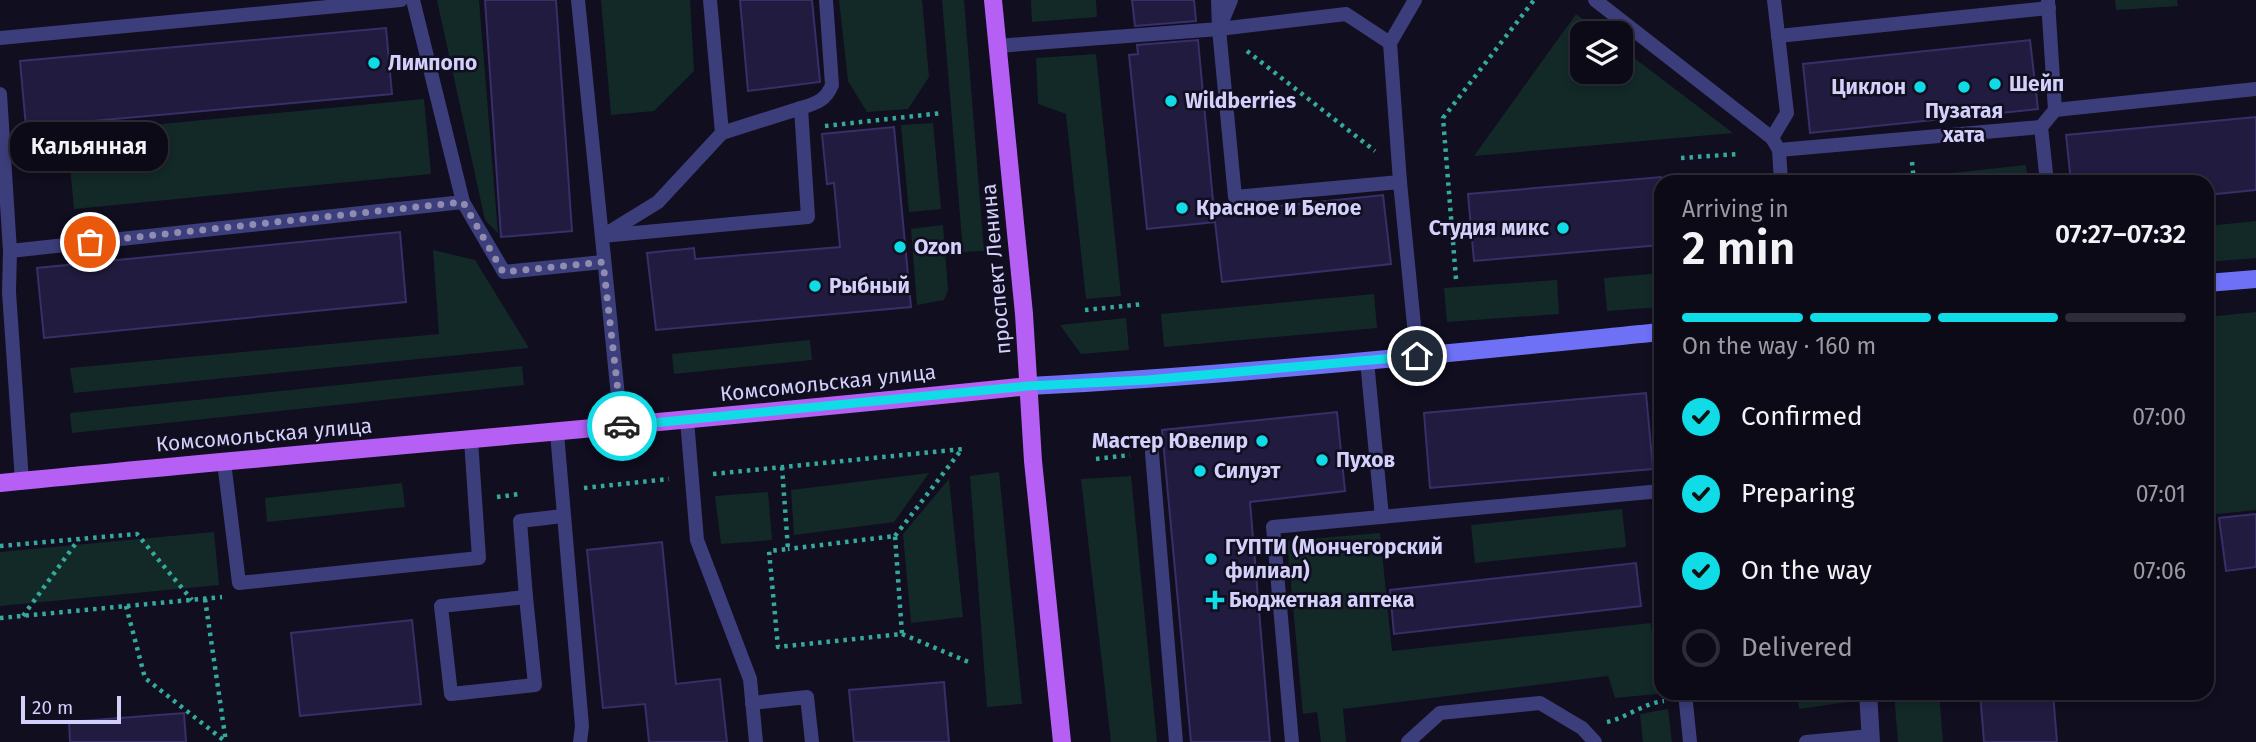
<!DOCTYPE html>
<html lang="en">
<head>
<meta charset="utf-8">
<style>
	:root { --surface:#0c0a17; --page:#151320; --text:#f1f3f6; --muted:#9a9aa1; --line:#2c2b36; --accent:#10dce7 }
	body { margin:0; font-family:"Fira Sans",sans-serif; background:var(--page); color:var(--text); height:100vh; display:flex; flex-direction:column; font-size:26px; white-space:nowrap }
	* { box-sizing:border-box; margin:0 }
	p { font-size:23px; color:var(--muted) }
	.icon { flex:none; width:38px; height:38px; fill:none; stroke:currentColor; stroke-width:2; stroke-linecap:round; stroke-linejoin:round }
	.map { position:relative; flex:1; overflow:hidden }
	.drawer { position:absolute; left:1654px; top:175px; width:560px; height:525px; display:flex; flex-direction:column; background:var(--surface); border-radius:21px; box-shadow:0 4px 10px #0003,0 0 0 2px var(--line) }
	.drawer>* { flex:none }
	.controls { position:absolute; left:1570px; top:21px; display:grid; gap:14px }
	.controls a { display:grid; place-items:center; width:63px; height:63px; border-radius:14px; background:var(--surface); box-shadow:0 4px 10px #0003,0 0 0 2px var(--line); font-size:35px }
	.scale { position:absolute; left:21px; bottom:18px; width:100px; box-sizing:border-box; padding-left:7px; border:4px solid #d3d0fc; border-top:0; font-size:19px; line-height:24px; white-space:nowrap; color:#d3d0fc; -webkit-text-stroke:5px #100e1f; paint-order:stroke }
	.pin { position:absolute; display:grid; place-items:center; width:60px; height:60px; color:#fff; margin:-30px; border:4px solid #fff; border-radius:50%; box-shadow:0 2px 7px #0007 }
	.courier { position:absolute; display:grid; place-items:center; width:70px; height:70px; margin:-35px; border:5px solid #10dce7; border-radius:50%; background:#fff; color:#222; box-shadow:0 2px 9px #0007 }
	.bubble { position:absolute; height:49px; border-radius:21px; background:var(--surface); box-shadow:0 4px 10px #0003,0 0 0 2px var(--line); font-size:23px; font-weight:600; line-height:49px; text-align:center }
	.summary em { font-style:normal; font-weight:600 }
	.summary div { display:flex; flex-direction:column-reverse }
	.summary { display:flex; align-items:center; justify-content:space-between; height:119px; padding:0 28px }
	h1 { font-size:46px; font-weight:600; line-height:52px }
	.bar { display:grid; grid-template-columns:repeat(4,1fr); gap:10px 7px; align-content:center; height:84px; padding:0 28px }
	.bar i { height:9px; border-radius:5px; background:var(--line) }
	.bar .current { background:var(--accent) }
	.bar p { grid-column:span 4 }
	ol { padding:0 28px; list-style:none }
	li { display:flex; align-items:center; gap:21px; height:77px }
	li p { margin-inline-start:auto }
	li .icon { padding:7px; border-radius:50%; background:var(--accent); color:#111; stroke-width:4 }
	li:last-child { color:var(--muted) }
	li i { width:38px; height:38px; border:4px solid var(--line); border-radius:50% }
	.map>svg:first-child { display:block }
</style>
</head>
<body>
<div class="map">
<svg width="2256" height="742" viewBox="0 0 2256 742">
	<rect width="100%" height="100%" fill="#100e1f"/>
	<g fill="#122927">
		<polygon points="437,0 479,0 498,233 485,220"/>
		<polygon points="601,0 690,0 694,71 654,111 611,115"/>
		<polygon points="839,0 922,0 929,77 908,109 867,112 848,81"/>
		<polygon points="942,0 964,0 984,251 963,252"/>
		<polygon points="1031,0 1096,0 1097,17 1032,22"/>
		<polygon points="2115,0 2177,0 2178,6 2116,10"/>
		<polygon points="1576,14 1601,33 1582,33 1582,72 1620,72 1621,48 1733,133 1474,156"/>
		<polygon points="1096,54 1121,296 1086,299 1066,114 1038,104 1036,58"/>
		<polygon points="424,99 431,174 74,209 67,133"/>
		<polygon points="933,123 941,209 909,212 901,125"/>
		<polygon points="2026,165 2028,182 1925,182 1924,176"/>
		<polygon points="2256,221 2256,258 2207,262 2207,226"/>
		<polygon points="943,225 948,290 944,300 917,305 911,229"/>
		<polygon points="433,250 475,260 529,348 74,393 70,368 439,334"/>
		<polygon points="1661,273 1661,307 1607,311 1604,278"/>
		<polygon points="1557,280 1559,314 1447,322 1444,288"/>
		<polygon points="1374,294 1377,328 1164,347 1161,314"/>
		<polygon points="2256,312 2256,510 2207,515 2207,317"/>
		<polygon points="1126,318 1129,350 1081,354 1060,325"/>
		<polygon points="810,340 812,360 674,374 672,354"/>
		<polygon points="522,366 524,385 72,433 70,413"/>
		<polygon points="999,472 1022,704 987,707 970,476"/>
		<polygon points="929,473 894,522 794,535 791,490"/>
		<polygon points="1131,476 1157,742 1111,742 1081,479"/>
		<polygon points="949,479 963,617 911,623 903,534"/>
		<polygon points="402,483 405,507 267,522 265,498"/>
		<polygon points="768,492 772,540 721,544 715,496"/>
		<polygon points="1622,509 1626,547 1475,563 1471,525"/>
		<polygon points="214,532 219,585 0,606 0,552"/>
		<polygon points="1380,533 1392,651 1651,623 1657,694 1615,698 1608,676 1343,709 1346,742 1321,742 1317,712 1303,714 1287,541"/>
		<polygon points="1797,693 1846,693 1847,702 1799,709"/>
		<polygon points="1894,693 1939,693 1943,742 1898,742"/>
		<polygon points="1668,709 1672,742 1643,742 1640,714"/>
	</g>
	<g fill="#211c3f" stroke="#382f69" stroke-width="2">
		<polygon points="485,0 556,0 572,231 501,237"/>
		<polygon points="740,0 812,0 820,82 748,91"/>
		<polygon points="1132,0 1194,0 1196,21 1135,26"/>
		<polygon points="386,28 392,94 26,127 20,61"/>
		<polygon points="1198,40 1215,222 1147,229 1129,55 1138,54 1137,45"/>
		<polygon points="2030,40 2038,109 1810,133 1803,64"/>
		<polygon points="2256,117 2256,190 2207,195 2207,182 2071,182 2066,135"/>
		<polygon points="894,127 911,307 656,330 647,253 694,248 695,259 840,247 834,183 827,184 822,134"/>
		<polygon points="1661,177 1661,245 1474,261 1468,194"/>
		<polygon points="1383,195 1391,264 1222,282 1214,213"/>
		<polygon points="400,232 406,302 44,338 37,268"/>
		<polygon points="1646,393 1653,469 1430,488 1424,413"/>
		<polygon points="1337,412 1345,491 1250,502 1270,742 1191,742 1162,430"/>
		<polygon points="2256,514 2256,567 2226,571 2219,518"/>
		<polygon points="662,542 676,684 720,679 727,742 649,742 645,704 603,708 587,550"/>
		<polygon points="1636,563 1641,606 1394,634 1390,590"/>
		<polygon points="412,620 421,704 300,716 291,633"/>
		<polygon points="944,682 949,742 854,742 849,690"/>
		<polygon points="1980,693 2053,693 2057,742 1984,742"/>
		<polygon points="184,713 186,742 70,742 69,722"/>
	</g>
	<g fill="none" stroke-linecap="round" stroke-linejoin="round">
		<g stroke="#36a99d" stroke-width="4.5" stroke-dasharray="3.5 5" stroke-linecap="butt">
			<polyline points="1247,51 1375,151"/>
			<polyline points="825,126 942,113"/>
			<polyline points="1681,158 1738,154"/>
			<polyline points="1912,162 1914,182"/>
			<polyline points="1456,279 1443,118 1534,0"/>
			<polyline points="1085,310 1143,304"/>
			<polyline points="1096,459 1130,455"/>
			<polyline points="782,467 788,549 769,551 778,647 902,634 895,536 788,549"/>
			<polyline points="713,474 963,449"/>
			<polyline points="584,488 669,479"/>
			<polyline points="497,497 520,494"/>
			<polyline points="895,536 962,449"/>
			<polyline points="0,546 137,534 192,600"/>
			<polyline points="205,599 226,742"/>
			<polyline points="126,606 145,678 226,742"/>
			<polyline points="23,616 79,539"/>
			<polyline points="0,618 222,597"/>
			<polyline points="902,634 971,663"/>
			<path d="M1607,722C1626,718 1644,703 1664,701"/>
		</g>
		<g stroke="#3c3d7b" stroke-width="14">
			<polyline points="413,0 463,202 504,272 603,262"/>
			<polyline points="578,0 621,426"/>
			<polyline points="1218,0 1219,29 1235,197 1400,182 1417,356"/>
			<polyline points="1595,0 1772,138 1779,150 1781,182"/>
			<polyline points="1219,29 1346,14 1390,43"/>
			<polyline points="1778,36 2049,8"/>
			<polyline points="0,38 401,0"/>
			<polyline points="997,46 1219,29 1231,0"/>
			<polyline points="0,94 10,251 9,292 22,481"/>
			<path d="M801,108C817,103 826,100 832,85L826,0"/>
			<polyline points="2055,110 2256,89"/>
			<polyline points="1772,138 1787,113 1774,0"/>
			<polyline points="1779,150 2041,127"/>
			<polyline points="1400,182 1390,43 1415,0"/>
			<polyline points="2047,182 2041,127 2055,110 2048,1"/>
			<polyline points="606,234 658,202 722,133 710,0"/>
			<polyline points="602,236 808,217 801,108 722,133"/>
			<polyline points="10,251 463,202"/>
			<polyline points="1367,361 1382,517"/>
			<polyline points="687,420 697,540 750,679 756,742"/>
			<polyline points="557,433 582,726 580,742"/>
			<polyline points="1152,453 1176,742"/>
			<polyline points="224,462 239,583 479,558 471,440"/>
			<polygon points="526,597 535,685 451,694 441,606"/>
			<polyline points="526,597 520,521 563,516"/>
			<polyline points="1685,693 1690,742"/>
			<polyline points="752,703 807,697 812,742"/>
			<polyline points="1292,742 1273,527 1661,491"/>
			<polyline points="1408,742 1440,713 1540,703 1582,728 1595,742"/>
			<polyline points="1806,742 1871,736"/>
		</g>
		<polyline stroke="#3c3d7b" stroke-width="18" points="1868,693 1871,742"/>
		<g stroke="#6e71f5" stroke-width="18">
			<polyline points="2207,283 2256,279"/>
			<path d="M1029,386C1240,375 1450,353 1661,332"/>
		</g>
		<g stroke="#b55ff4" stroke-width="18">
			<polyline points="993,0 1024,314 1033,461 1062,742"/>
			<path d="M0,483C343,449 686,422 1029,386"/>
		</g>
	</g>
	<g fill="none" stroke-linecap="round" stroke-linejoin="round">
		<polyline stroke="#8f8caf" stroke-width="7" stroke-dasharray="0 12.6" points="90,242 463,202 503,272 603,262 622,426"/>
		<polyline stroke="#10dce7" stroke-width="9" points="622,426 1028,386 1147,380 1417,356"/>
	</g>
	<g fill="#10dce7" stroke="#100e1f" stroke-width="2.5">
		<circle cx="374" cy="63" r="7"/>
		<circle cx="1995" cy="84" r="7"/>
		<circle cx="1920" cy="87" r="7"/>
		<circle cx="1964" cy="87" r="7"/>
		<circle cx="1171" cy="101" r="7"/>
		<circle cx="1182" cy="208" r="7"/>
		<circle cx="1563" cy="228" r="7"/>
		<circle cx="900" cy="247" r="7"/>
		<circle cx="815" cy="286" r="7"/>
		<circle cx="1262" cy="441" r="7"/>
		<circle cx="1322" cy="460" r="7"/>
		<circle cx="1200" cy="471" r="7"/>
		<circle cx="1211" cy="559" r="7"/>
		<path d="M1211.5 589.5h7v7h7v7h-7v7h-7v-7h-7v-7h7z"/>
	</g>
	<g text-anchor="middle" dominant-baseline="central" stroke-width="5" stroke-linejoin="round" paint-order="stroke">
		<g font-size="21" font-weight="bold" fill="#d3d0fc" stroke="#100e1f" text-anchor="start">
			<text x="388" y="63">Лимпопо</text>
			<text x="2009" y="84">Шейп</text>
			<text x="1906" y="87" text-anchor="end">Циклон</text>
			<text x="1185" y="101">Wildberries</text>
			<text x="1964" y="111" text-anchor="middle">Пузатая<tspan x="1964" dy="24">хата</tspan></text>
			<text x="1196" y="208">Красное и Белое</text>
			<text x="1549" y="228" text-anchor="end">Студия микс</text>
			<text x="914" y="247">Ozon</text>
			<text x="829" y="286">Рыбный</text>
			<text x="1248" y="441" text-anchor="end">Мастер Ювелир</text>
			<text x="1336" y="460">Пухов</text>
			<text x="1214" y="471">Силуэт</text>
			<text x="1225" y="547">ГУПТИ (Мончегорский<tspan x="1225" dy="24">филиал)</tspan></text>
			<text x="1229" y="600">Бюджетная аптека</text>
		</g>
		<g font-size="21" fill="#d3d0fc" stroke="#100e1f">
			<text transform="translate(996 269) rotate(-95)">проспект Ленина</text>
			<text transform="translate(828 383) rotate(-6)">Комсомольская улица</text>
			<text transform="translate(264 435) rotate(-5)">Комсомольская улица</text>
		</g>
	</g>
</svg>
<div class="controls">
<a><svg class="icon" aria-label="layers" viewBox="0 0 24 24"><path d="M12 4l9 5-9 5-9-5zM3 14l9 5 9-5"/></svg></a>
</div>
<div class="scale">20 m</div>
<div class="pin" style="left:90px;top:242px;background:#ea580c"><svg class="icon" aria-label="bag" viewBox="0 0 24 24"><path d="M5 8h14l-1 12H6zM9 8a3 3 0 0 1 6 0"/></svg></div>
<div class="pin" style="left:1417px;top:356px;background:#1f2937"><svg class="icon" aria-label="home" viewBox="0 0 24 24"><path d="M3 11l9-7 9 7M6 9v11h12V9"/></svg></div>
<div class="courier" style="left:622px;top:426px"><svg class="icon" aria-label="car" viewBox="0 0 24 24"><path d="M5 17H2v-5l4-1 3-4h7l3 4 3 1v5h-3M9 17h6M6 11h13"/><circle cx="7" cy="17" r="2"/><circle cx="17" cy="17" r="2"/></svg></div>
<div class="bubble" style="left:10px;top:122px;width:158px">Кальянная</div>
<section class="drawer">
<div class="summary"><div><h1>2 min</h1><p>Arriving in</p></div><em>07:27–07:32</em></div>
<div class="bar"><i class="current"></i><i class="current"></i><i class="current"></i><i></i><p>On the way · 160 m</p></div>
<ol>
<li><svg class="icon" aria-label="check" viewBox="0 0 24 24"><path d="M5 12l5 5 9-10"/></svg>Confirmed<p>07:00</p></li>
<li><svg class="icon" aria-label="check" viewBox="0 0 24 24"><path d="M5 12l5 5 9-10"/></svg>Preparing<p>07:01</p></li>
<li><svg class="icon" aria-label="check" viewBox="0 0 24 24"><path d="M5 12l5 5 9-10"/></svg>On the way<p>07:06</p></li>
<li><i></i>Delivered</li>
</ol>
</section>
</div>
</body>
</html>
